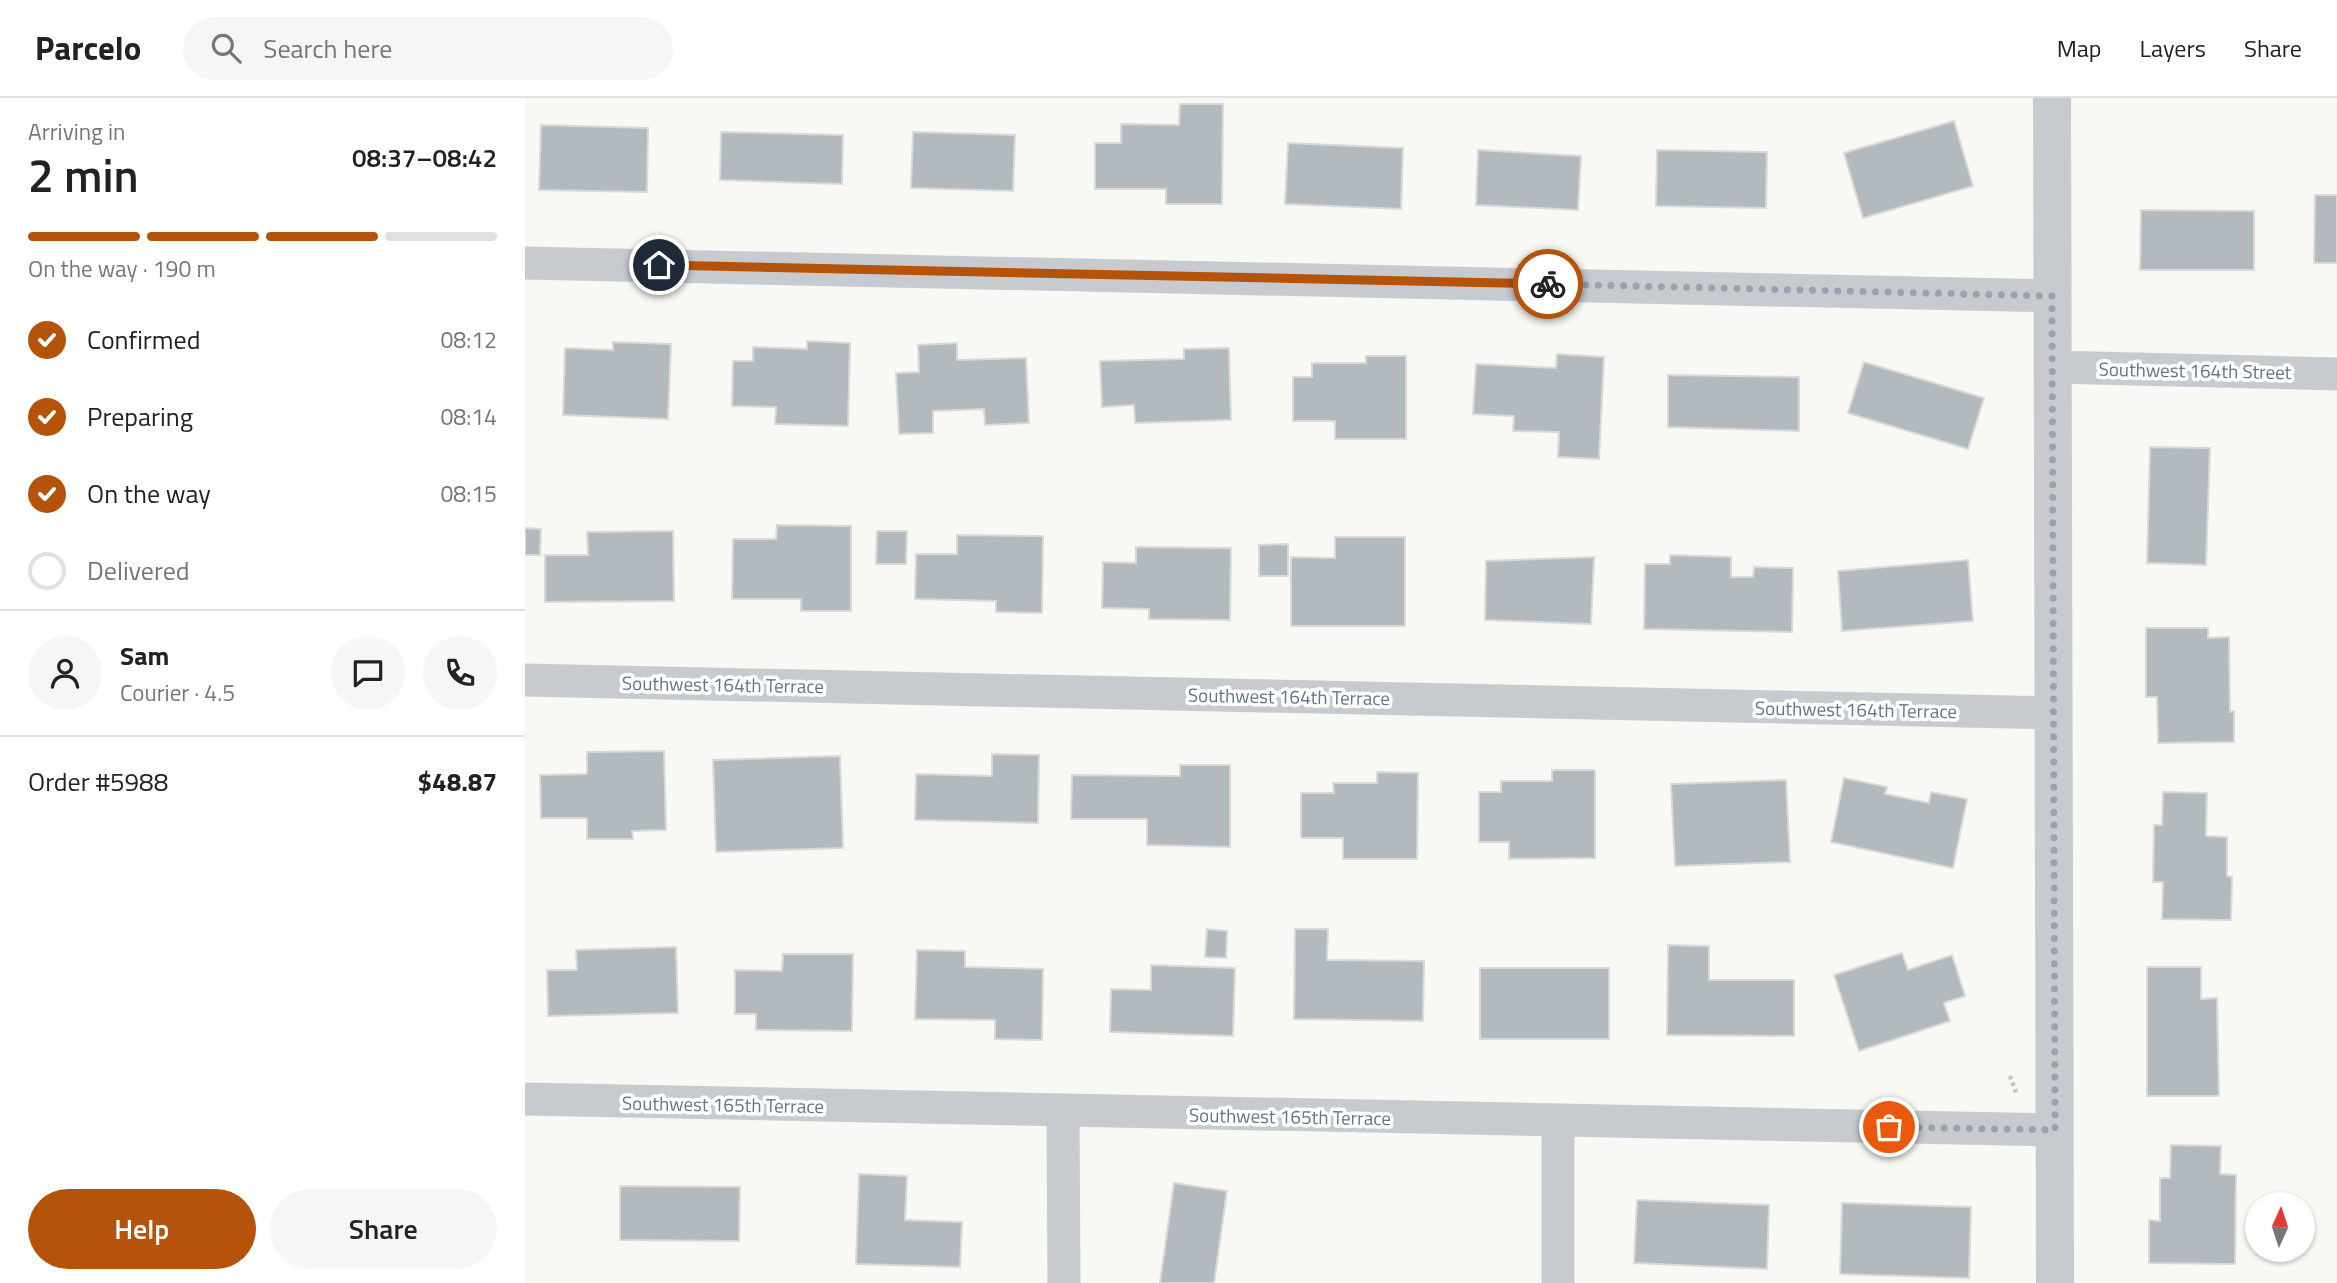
<!DOCTYPE html>
<html lang="en">
<head>
<meta charset="utf-8">
<style>
	:root { --surface:#fff; --page:#f6f6f6; --text:#222; --muted:#767676; --line:#e0e0e0; --accent:#b45309 }
	body { margin:0; font-family:"Titillium Web",sans-serif; background:var(--page); color:var(--text); height:100vh; display:flex; flex-direction:column; font-size:26px; white-space:nowrap }
	* { box-sizing:border-box; margin:0 }
	p { font-size:23px; color:var(--muted) }
	.icon { flex:none; width:38px; height:38px; fill:none; stroke:currentColor; stroke-width:2; stroke-linecap:round; stroke-linejoin:round }
	.map { position:relative; flex:1; overflow:hidden }
	.sheet { display:flex; flex-direction:column; background:var(--surface); width:525px }
	.sheet>* { flex:none }
	.needle { width:46px; rotate:3deg }
	.tools { position:absolute; left:1720px; top:1094px; display:grid; gap:14px }
	.tools a { display:grid; place-items:center; width:70px; height:70px; border-radius:50%; background:var(--surface); box-shadow:0 2px 5px #0004; font-size:35px }
	.pin { position:absolute; display:grid; place-items:center; width:60px; height:60px; color:#fff; margin:-30px; border:4px solid #fff; border-radius:50%; box-shadow:0 2px 7px #0007 }
	.courier { position:absolute; display:grid; place-items:center; width:70px; height:70px; margin:-35px; border:5px solid #b45309; border-radius:50%; background:#fff; color:#222; box-shadow:0 2px 9px #0007 }
	.headline em { font-style:normal; font-weight:600 }
	.headline div { display:flex; flex-direction:column-reverse }
	.headline { display:flex; align-items:center; justify-content:space-between; height:119px; padding:0 28px }
	h1 { font-size:46px; font-weight:600; line-height:52px }
	.bar { display:grid; grid-template-columns:repeat(4,1fr); gap:10px 7px; align-content:center; height:84px; padding:0 28px }
	.bar i { height:9px; border-radius:5px; background:var(--line) }
	.bar .current { background:var(--accent) }
	.bar p { grid-column:span 4 }
	.line { display:flex; align-items:center; gap:18px; padding:0 28px; border-top:2px solid var(--line) }
	.line div { flex:1 }
	.round { display:grid; place-items:center; flex:none; width:74px; height:74px; border-radius:37px; background:var(--page) }
	ol { padding:0 28px; list-style:none }
	li { display:flex; align-items:center; gap:21px; height:77px }
	li p { margin-inline-start:auto }
	li .icon { padding:7px; border-radius:50%; background:var(--accent); color:#fff; stroke-width:4 }
	li:last-child { color:var(--muted) }
	li i { width:38px; height:38px; border:4px solid var(--line); border-radius:50% }
	.action { display:flex; gap:14px; margin-top:auto; padding:14px 28px }
	.action a { flex:1; height:80px; border-radius:42px; background:var(--accent); color:#fff; font-size:28px; font-weight:600; line-height:80px; text-align:center }
	.action a+a { background:var(--page); color:var(--text) }
	header { display:flex; align-items:center; gap:42px; box-sizing:border-box; height:98px; padding:0 35px; background:var(--surface); border-bottom:2px solid var(--line) }
	header strong { font-size:33px }
	nav { display:flex; gap:38px; margin-inline-start:auto; font-size:24px }
	.search { width:490px; height:63px; background:var(--page); display:flex; align-items:center; gap:18px; box-sizing:border-box; padding:0 24px; border-radius:38px; color:var(--muted); font-size:26px }
	main { display:flex; flex:1; min-height:0 }
	.map>svg:first-child { display:block }
</style>
</head>
<body>
<header>
<strong>Parcelo</strong>
<div class="search"><svg class="icon" aria-label="search" viewBox="0 0 24 24"><circle cx="10" cy="10" r="6"/><path d="M15 15l6 6"/></svg>Search here</div>
<nav><a>Map</a><a>Layers</a><a>Share</a></nav>
</header>
<main>
<section class="sheet">
<div class="headline"><div><h1>2 min</h1><p>Arriving in</p></div><em>08:37–08:42</em></div>
<div class="bar"><i class="current"></i><i class="current"></i><i class="current"></i><i></i><p>On the way · 190 m</p></div>
<ol>
<li><svg class="icon" aria-label="check" viewBox="0 0 24 24"><path d="M5 12l5 5 9-10"/></svg>Confirmed<p>08:12</p></li>
<li><svg class="icon" aria-label="check" viewBox="0 0 24 24"><path d="M5 12l5 5 9-10"/></svg>Preparing<p>08:14</p></li>
<li><svg class="icon" aria-label="check" viewBox="0 0 24 24"><path d="M5 12l5 5 9-10"/></svg>On the way<p>08:15</p></li>
<li><i></i>Delivered</li>
</ol>
<div class="line" style="height:126px"><a class="round"><svg class="icon" aria-label="person" viewBox="0 0 24 24"><circle cx="12" cy="8" r="4"/><path d="M4 21q1-7 8-7t8 7"/></svg></a><div><b>Sam</b><p>Courier · 4.5</p></div><a class="round"><svg class="icon" aria-label="chat" viewBox="0 0 24 24"><path d="M4 5h16v11H9l-5 4z"/></svg></a><a class="round"><svg class="icon" aria-label="phone" viewBox="0 0 24 24"><path d="M5 4h4l2 5-3 2q2 4 5 5l2-3 5 2v4C11 20 4 13 5 4z"/></svg></a></div>
<div class="line" style="height:91px"><div>Order #5988</div><b>$48.87</b></div>
<div class="action"><a>Help</a><a>Share</a></div>
</section>
<div class="map">
<svg width="1812" height="1185" viewBox="0 0 1812 1185">
	<rect width="100%" height="100%" fill="#f8f8f5"/>
	<g fill="#b2bac0" stroke="#d9dad7" stroke-width="2">
		<polygon points="655,6 698,6 697,106 641,106 641,91 570,91 570,45 596,45 596,26 654,27"/>
		<polygon points="1429,23 1448,88 1338,120 1319,55"/>
		<polygon points="16,27 123,30 122,94 14,92"/>
		<polygon points="196,34 318,37 317,86 195,82"/>
		<polygon points="388,34 490,37 488,93 386,90"/>
		<polygon points="763,45 878,50 876,111 760,106"/>
		<polygon points="953,52 1056,58 1053,112 951,107"/>
		<polygon points="1132,52 1242,54 1241,110 1131,108"/>
		<polygon points="1790,97 1812,97 1812,165 1789,165"/>
		<polygon points="1616,112 1729,113 1729,172 1615,172"/>
		<polygon points="282,243 325,245 323,328 250,326 251,309 207,308 208,263 228,263 228,249 282,251"/>
		<polygon points="88,244 146,246 143,321 38,317 40,250 88,252"/>
		<polygon points="432,245 432,262 501,260 504,325 460,327 459,311 408,313 408,335 374,336 371,275 394,274 393,247"/>
		<polygon points="704,250 706,322 610,325 609,307 577,309 575,263 659,261 659,251"/>
		<polygon points="1032,256 1079,259 1074,361 1033,359 1034,334 988,333 989,318 948,316 951,266 1031,270"/>
		<polygon points="841,258 881,258 881,341 810,341 810,323 768,323 768,279 787,279 787,265 841,265"/>
		<polygon points="1339,264 1459,300 1443,351 1323,315"/>
		<polygon points="1143,277 1274,279 1274,333 1143,329"/>
		<polygon points="1625,349 1685,350 1681,467 1622,465"/>
		<polygon points="252,427 326,428 326,513 276,513 276,501 207,501 208,441 251,441"/>
		<polygon points="0,430 16,431 15,457 0,457"/>
		<polygon points="148,433 149,503 20,504 20,457 63,457 62,434"/>
		<polygon points="352,433 382,433 381,466 351,466"/>
		<polygon points="432,437 518,438 517,515 471,514 471,503 390,501 391,456 432,456"/>
		<polygon points="810,439 880,439 880,528 766,528 766,459 810,460"/>
		<polygon points="763,446 763,478 734,478 734,447"/>
		<polygon points="611,449 706,450 705,522 624,521 624,511 577,510 578,464 611,465"/>
		<polygon points="1145,457 1206,459 1206,479 1228,479 1229,469 1268,470 1267,534 1119,531 1120,466 1145,466"/>
		<polygon points="1069,459 1066,526 960,522 961,463"/>
		<polygon points="1443,462 1448,523 1317,533 1313,473"/>
		<polygon points="1621,530 1683,530 1683,540 1704,539 1705,614 1709,613 1709,644 1633,645 1632,599 1621,599"/>
		<polygon points="139,653 141,732 107,733 108,741 62,741 62,720 16,720 15,677 62,676 62,654"/>
		<polygon points="467,656 514,657 513,725 390,722 391,676 467,678"/>
		<polygon points="315,658 318,750 191,754 188,662"/>
		<polygon points="655,667 705,667 705,749 622,747 622,721 546,721 547,677 655,678"/>
		<polygon points="1027,672 1070,672 1070,760 984,761 984,744 954,744 954,694 976,694 976,683 1027,683"/>
		<polygon points="852,674 893,675 892,761 818,761 818,740 776,740 776,695 809,695 808,685 852,685"/>
		<polygon points="1319,680 1362,689 1360,696 1404,705 1406,694 1442,701 1428,770 1306,744"/>
		<polygon points="1261,682 1265,764 1150,768 1146,686"/>
		<polygon points="1638,694 1682,695 1681,738 1702,739 1702,778 1707,779 1706,822 1637,821 1638,784 1628,784 1629,727 1637,727"/>
		<polygon points="682,831 702,833 701,860 680,859"/>
		<polygon points="770,831 803,831 802,862 899,863 898,923 769,921"/>
		<polygon points="1143,847 1184,848 1184,882 1269,882 1269,938 1142,937"/>
		<polygon points="151,849 153,915 23,918 22,872 52,872 51,852"/>
		<polygon points="392,852 440,853 440,869 518,871 517,942 470,941 470,922 390,921"/>
		<polygon points="1377,855 1383,872 1427,857 1440,898 1419,905 1425,923 1334,953 1309,877"/>
		<polygon points="258,856 328,856 327,933 231,932 231,916 210,916 210,872 257,873"/>
		<polygon points="626,867 710,870 708,938 585,934 586,891 626,892"/>
		<polygon points="1622,869 1676,869 1676,901 1692,900 1694,998 1622,998"/>
		<rect x="955" y="870" width="129" height="71"/>
		<polygon points="1646,1047 1696,1048 1695,1076 1711,1077 1710,1166 1624,1165 1624,1122 1635,1123 1635,1080 1645,1080"/>
		<polygon points="334,1076 382,1078 380,1122 437,1124 435,1169 331,1166"/>
		<polygon points="649,1085 702,1093 689,1185 635,1185"/>
		<polygon points="95,1088 215,1089 214,1143 95,1142"/>
		<polygon points="1112,1102 1244,1107 1242,1171 1109,1165"/>
		<polygon points="1317,1105 1446,1109 1444,1180 1315,1176"/>
	</g>
	<g fill="none" stroke-linecap="round" stroke-linejoin="round">
		<polyline stroke="#c2c4c6" stroke-width="4.5" stroke-dasharray="3.5 3.5" stroke-linecap="butt" points="1485,978 1492,997"/>
		<g stroke="#c7cbcf" stroke-width="33">
			<polyline points="0,165 1527,198"/>
			<polyline points="1528,269 1812,276"/>
			<polyline points="0,582 1529,615"/>
			<polyline points="0,1001 1530,1032"/>
			<polyline points="538,1014 539,1185"/>
			<polyline points="1033,1023 1033,1185"/>
		</g>
		<polyline stroke="#c7cbcf" stroke-width="38" points="1527,0 1530,1185"/>
	</g>
	<g fill="none" stroke-linecap="round" stroke-linejoin="round">
		<polyline stroke="#98a3af" stroke-width="7" stroke-dasharray="0 12.6" points="1023,186 1527,198 1530,1032 1364,1029"/>
		<polyline stroke="#b45309" stroke-width="9" points="134,167 1023,186"/>
	</g>
	<g text-anchor="middle" dominant-baseline="central" stroke-width="7" stroke-linejoin="round" paint-order="stroke">
		<g font-size="19" fill="#647589" stroke="#fff">
			<text transform="translate(1670 272) rotate(1)">Southwest 164th Street</text>
			<text transform="translate(198 586) rotate(1)">Southwest 164th Terrace</text>
			<text transform="translate(764 598) rotate(1)">Southwest 164th Terrace</text>
			<text transform="translate(1331 611) rotate(1)">Southwest 164th Terrace</text>
			<text transform="translate(198 1006) rotate(1)">Southwest 165th Terrace</text>
			<text transform="translate(765 1018) rotate(1)">Southwest 165th Terrace</text>
		</g>
	</g>
</svg>
<div class="tools">
<a><svg class="needle" viewBox="-14 -14 28 28"><path d="M0-13l5 13h-10z" fill="#e53935"/><path d="M0 13l5-13h-10z" fill="#767676"/></svg></a>
</div>
<div class="pin" style="left:1364px;top:1029px;background:#ea580c"><svg class="icon" aria-label="bag" viewBox="0 0 24 24"><path d="M5 8h14l-1 12H6zM9 8a3 3 0 0 1 6 0"/></svg></div>
<div class="pin" style="left:134px;top:167px;background:#1f2937"><svg class="icon" aria-label="home" viewBox="0 0 24 24"><path d="M3 11l9-7 9 7M6 9v11h12V9"/></svg></div>
<div class="courier" style="left:1023px;top:186px"><svg class="icon" aria-label="bike" viewBox="0 0 24 24"><circle cx="6" cy="16" r="4"/><circle cx="18" cy="16" r="4"/><path d="M6 16l4-8h5l3 8M10 8l3 8H6M13 5h3"/></svg></div>
</div>
</main>
</body>
</html>
